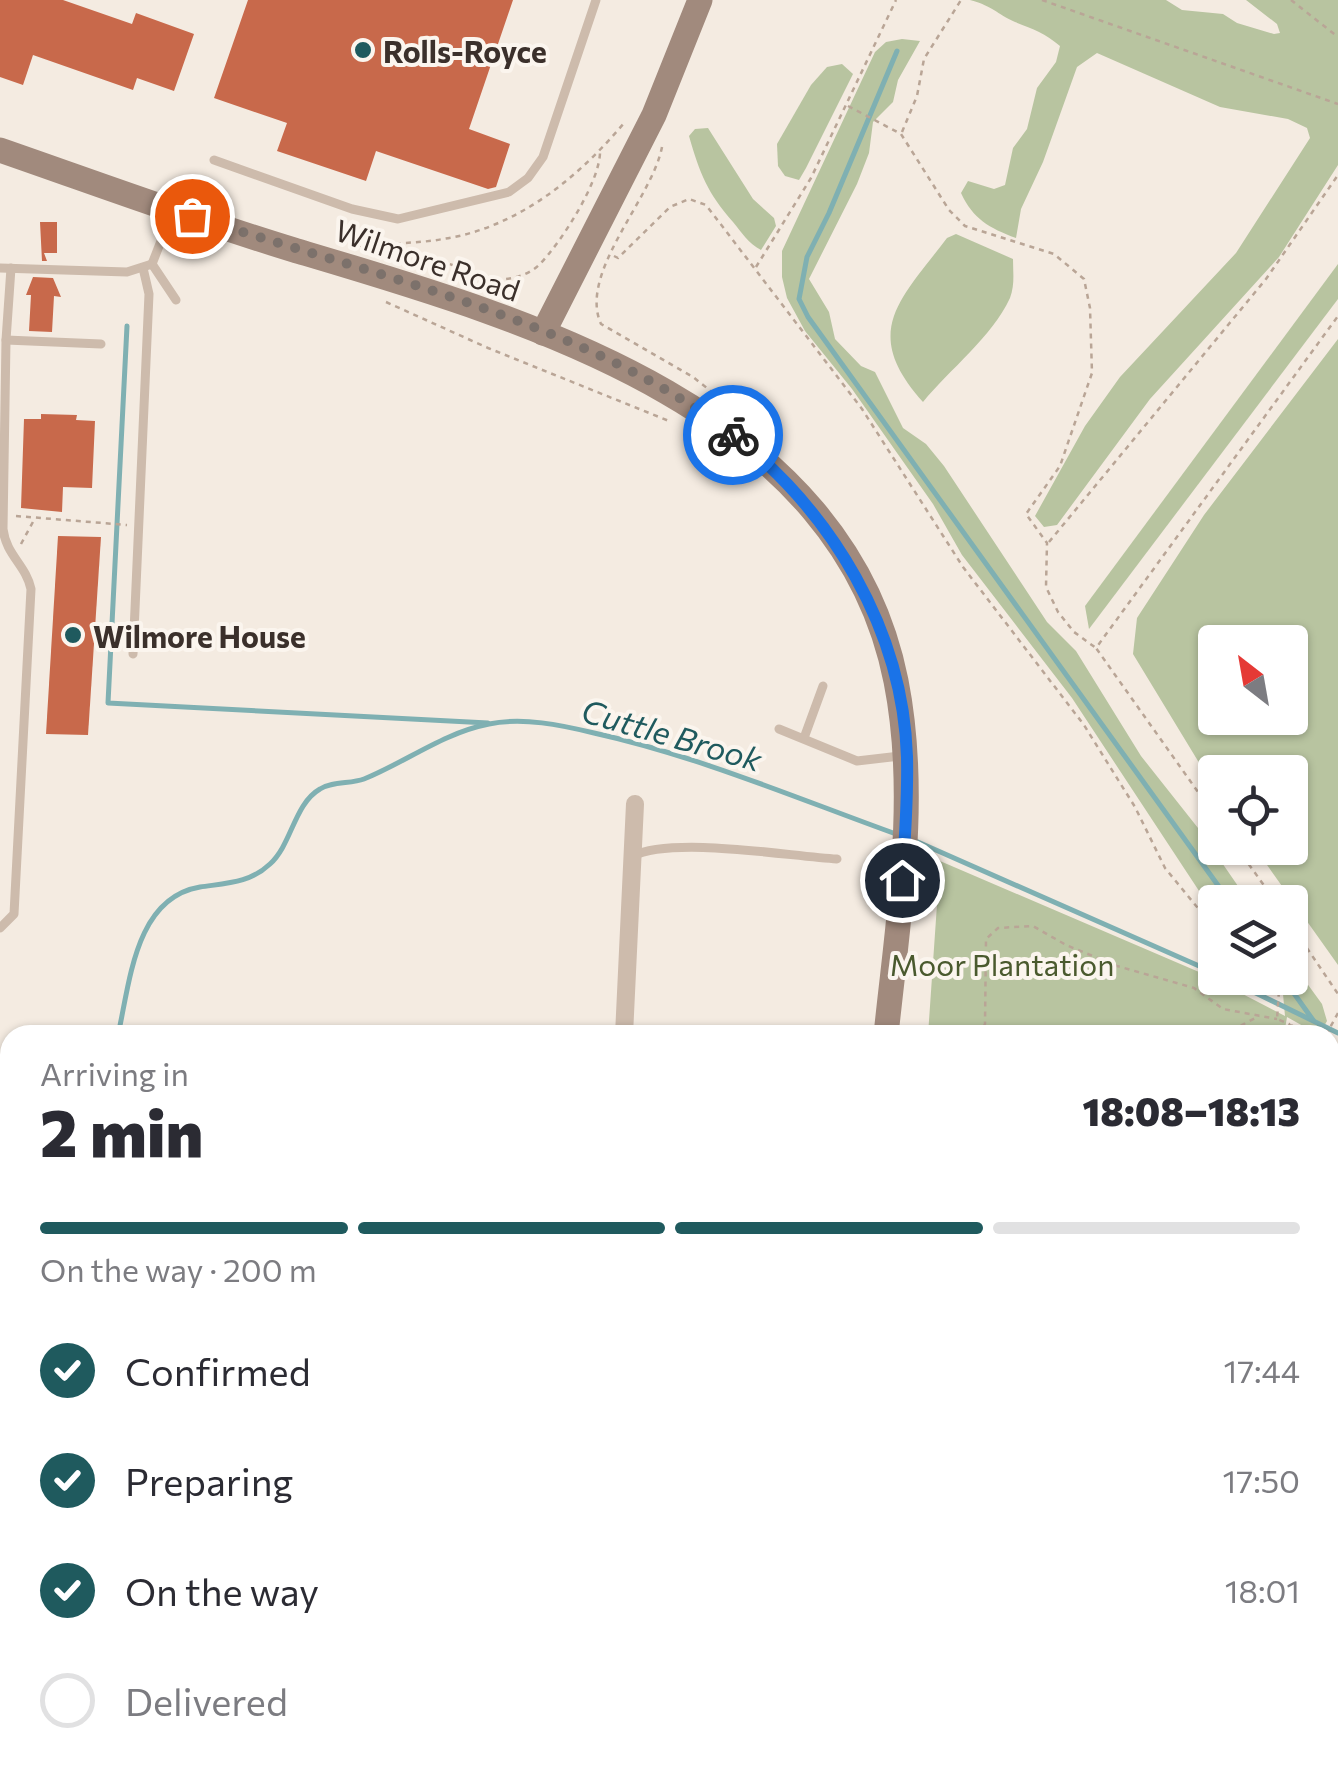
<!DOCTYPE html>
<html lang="en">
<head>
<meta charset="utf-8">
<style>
	:root { --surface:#fff; --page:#f7f7f7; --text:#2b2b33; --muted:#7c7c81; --line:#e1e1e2; --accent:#1f5a5e }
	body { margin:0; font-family:Commissioner,sans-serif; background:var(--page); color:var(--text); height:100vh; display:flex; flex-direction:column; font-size:38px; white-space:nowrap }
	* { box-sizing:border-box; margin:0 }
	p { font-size:32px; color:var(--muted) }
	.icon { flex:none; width:55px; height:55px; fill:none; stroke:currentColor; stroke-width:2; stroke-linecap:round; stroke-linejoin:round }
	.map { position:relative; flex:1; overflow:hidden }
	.side { position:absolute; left:0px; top:1025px; width:1340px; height:752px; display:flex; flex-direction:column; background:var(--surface); border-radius:30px 30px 0 0; box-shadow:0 2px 8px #0004 }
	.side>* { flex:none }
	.needle { width:65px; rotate:329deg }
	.fabs { position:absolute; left:1198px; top:625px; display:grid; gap:20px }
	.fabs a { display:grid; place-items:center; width:110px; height:110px; border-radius:10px; background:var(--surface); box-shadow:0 2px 8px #0004; font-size:50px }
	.pin { position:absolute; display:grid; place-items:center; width:85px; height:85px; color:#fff; margin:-42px; border:5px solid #fff; border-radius:50%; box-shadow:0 2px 10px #0007 }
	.courier { position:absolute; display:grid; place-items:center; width:100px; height:100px; margin:-50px; border:8px solid #1a73e8; border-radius:50%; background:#fff; color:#222; box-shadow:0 2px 12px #0007 }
	.summary em { font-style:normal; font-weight:800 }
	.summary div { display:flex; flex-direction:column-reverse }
	.summary { display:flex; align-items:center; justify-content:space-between; height:170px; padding:0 40px }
	h1 { font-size:65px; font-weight:800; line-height:75px }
	.bar { display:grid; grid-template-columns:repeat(4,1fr); gap:15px 10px; align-content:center; height:120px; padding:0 40px }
	.bar i { height:12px; border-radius:8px; background:var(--line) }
	.bar .current { background:var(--accent) }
	.bar p { grid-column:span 4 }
	ol { padding:0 40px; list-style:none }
	li { display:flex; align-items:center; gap:30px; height:110px }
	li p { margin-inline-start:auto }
	li .icon { padding:10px; border-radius:50%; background:var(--accent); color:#fff; stroke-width:4 }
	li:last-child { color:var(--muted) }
	li i { width:55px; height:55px; border:5px solid var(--line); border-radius:50% }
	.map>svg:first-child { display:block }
</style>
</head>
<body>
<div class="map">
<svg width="1338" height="1777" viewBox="0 0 1338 1777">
	<rect width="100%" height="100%" fill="#f4ebe1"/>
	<g fill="#b8c4a0" fill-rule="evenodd">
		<path d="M970,0H1166L1182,10L1223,14L1237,23L1274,34L1280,33L1277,24L1246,0H1338V165L1279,257L1150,399L1057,525L1044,527L1035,516L1085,426L1120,377L1236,253L1310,138L1307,128L1288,119L1220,107L1097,53L1077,67L1043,162L1021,209L1016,238C989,228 973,219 961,193L968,181L994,189L1005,185L1013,148L1027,129L1037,88L1056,62L1060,46C1045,33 1033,29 1015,22C995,13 995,7 970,0Z"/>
		<polygon points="902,39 920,41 898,80 893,102 873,122 869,153 857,184 809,279 829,312 835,339 861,366 875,372 903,428 926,444 944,466 1047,622 1076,651 1141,756 1198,828 1249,902 1215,902 1215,910 1205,900 1072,698 962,555 933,504 852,389 805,331 787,298 782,277 782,251 875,52 886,42"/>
		<polygon points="842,64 853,74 806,168 799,180 785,176 778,166 777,144 811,85 827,67"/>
		<path d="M708,128L753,199L774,218L776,226L761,250C748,243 742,233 733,222C707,192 700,174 689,136L695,129Z"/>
		<path d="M956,234L1013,259C1013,272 1015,285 1010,298C992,337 950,369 923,402C860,332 900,300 947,238Z"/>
		<polygon points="1338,264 1338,299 1089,629 1085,606"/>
		<path d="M1338,339V965L1255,848H1290V772H1215V789L1133,654L1137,618L1204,515ZM1215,642H1290V718H1215Z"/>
		<polygon points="940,861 1206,975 1285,1016 1283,994 1272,978 1290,978 1290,960 1322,1004 1327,1021 1319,1035 1287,1017 1284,1035 928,1035"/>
		<polygon points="609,1768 856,1768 875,1769 875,1777 609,1777"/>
	</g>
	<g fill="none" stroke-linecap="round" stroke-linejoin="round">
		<g stroke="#7fb0b2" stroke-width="5">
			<polyline points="897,51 829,213 807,257 799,299 808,317 1230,902"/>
			<polyline points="127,326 108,703 488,723"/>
			<polyline points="911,839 1215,973"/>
			<polyline points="1225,978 1338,1033"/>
			<polyline points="1283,978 1313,1020"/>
			<path d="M118,1035C130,982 135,898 200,887C227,883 250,883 270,864C292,844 294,804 320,789C332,781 351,784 364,779C406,762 443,733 489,724C523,717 561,725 594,733C698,756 796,798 896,834"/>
			<polyline points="0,1231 10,1207"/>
		</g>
	</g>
	<g fill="#c8694b">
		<polygon points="0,0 63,0 132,24 136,13 194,34 174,91 137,78 133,90 33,55 23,85 0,77"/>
		<polygon points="248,0 513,0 469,129 510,144 496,187 488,189 376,151 366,181 277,151 287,123 214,98"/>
		<polygon points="40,222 57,222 57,253 44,253 47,261 42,261"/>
		<polygon points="33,277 53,278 61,297 54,296 52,332 29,331 31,295 26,295"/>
		<polygon points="41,414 77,415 76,420 95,421 92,488 63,487 62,512 21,508 24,419 41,419"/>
		<polygon points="58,536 101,537 88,735 46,734"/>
	</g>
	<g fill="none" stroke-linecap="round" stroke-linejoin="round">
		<g stroke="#b9a596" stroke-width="2.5" stroke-dasharray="5 5" stroke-linecap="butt">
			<polyline points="1042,0 1338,104"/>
			<polyline points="1291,0 1338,37"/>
			<polyline points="848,106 901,134 949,210 965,226 1054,254 1084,279 1090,308 1092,373 1060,466 1026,514 1047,543 1046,587 1058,612 1074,632 1096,648"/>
			<polyline points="902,132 917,96 924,59 961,0"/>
			<path d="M662,147C652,199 578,273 601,324L693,377L774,441"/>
			<polyline points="393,245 494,279"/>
			<path d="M356,246C385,243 415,244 443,239C517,228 578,178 624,123"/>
			<polyline points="614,256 618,258 670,207 689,199 706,205 862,409 963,567 1084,725 1135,807 1165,868 1215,929"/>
			<polyline points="756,267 811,178 896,0"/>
			<path d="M492,289L496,280C512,279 528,276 540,264C562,241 599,183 600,153"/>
			<polyline points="386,302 488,348 669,421"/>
			<polyline points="16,516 127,525"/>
			<polyline points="1049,542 1266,279 1338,175"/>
			<polyline points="21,544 34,520"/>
			<polyline points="1215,816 1096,648 1338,316"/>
			<polyline points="1237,848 1276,902"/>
			<polyline points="1290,923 1338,994"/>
			<polyline points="1265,978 1279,990 1277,1019 1289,1024 1296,1035"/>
			<polyline points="1291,1025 1307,1035"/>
			<polyline points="979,1035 985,1024 986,939 998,928 1033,926 1066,945 1117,966 1194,988 1223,1009 1277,1019"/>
			<polyline points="1239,1035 1240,1026 1259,1016"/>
			<polyline points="1326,1035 1338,1013"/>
			<polyline points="1330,1047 1338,1050"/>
			<polyline points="412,1777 413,1768"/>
			<polyline points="499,1777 516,1768"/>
			<polyline points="565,1777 579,1768"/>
			<polyline points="1230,1777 1231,1768"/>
			<polyline points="1239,1777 1240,1768"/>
		</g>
		<g stroke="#cdbbac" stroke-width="9">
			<polyline points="214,160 352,209 398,219 509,192 528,178 543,157 596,0"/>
			<polyline points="172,213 152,264 176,300"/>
			<polyline points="0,268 127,272 152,264"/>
			<polyline points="6,340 101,344"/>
			<polyline points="133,654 149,294 143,268"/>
			<polyline points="779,729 857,761 900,756"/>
			<polyline points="804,738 823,686"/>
			<path d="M632,856C675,836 786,856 837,859"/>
			<path d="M0,928L14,914L31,589C26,565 6,555 3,529L6,340L11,268"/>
		</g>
		<g stroke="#cdbbac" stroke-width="18">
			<polyline points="624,1035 635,804"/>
			<polyline points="533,1777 548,1768"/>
		</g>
		<g stroke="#a18a7d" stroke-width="25">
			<path d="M0,150C98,184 195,220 294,250C523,318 842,408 896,681C919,798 898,918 886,1035"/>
			<polyline points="543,333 654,115 700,0"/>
			<polyline points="1330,1703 1338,1704"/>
		</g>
	</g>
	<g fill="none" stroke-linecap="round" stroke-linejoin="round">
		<path stroke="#7c716b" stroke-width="10" stroke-dasharray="0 18" d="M192,216C363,272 590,323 733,435"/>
		<path stroke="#1a73e8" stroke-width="12" d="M733,435C832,512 903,630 907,757C908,798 905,840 902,880"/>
	</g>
	<g fill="#1f5a5e" stroke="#fbf5ee" stroke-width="4">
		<circle cx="363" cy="50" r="10"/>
		<circle cx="73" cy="635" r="10"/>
	</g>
	<g text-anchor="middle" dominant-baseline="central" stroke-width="8" stroke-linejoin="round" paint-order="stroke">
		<g font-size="30" font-weight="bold" fill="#3b302b" stroke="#fbf5ee" text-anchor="start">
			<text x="383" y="50">Rolls-Royce</text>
			<text x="93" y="635">Wilmore House</text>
		</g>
		<g font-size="30" fill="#3b302b" stroke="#fbf5ee">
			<text transform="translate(428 259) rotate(19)">Wilmore Road</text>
		</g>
		<g font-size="30" fill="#4a5a2e" stroke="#fbf5ee">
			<text x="1002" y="963">Moor Plantation</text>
		</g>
		<g font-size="32" font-style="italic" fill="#1f5a5e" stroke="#fbf5ee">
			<text transform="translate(672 734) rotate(16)">Cuttle Brook</text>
		</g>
	</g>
</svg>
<div class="fabs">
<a><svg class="needle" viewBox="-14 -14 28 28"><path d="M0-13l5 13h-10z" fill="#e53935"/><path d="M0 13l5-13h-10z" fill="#7c7c81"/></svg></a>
<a><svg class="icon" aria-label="locate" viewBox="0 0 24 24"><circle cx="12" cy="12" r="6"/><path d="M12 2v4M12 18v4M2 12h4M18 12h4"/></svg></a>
<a><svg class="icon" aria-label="layers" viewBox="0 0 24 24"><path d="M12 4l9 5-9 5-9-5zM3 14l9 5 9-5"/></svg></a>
</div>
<div class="pin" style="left:192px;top:216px;background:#ea580c"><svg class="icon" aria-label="bag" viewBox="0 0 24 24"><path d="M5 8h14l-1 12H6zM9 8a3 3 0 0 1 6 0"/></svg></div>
<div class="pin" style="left:902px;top:880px;background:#1f2937"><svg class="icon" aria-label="home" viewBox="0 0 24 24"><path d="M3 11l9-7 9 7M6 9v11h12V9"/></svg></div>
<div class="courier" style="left:733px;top:435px"><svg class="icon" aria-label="bike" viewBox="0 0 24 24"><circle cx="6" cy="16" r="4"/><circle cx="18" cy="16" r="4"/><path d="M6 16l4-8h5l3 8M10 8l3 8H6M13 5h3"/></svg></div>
<section class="side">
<div class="summary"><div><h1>2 min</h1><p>Arriving in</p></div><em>18:08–18:13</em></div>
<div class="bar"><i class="current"></i><i class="current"></i><i class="current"></i><i></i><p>On the way · 200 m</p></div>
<ol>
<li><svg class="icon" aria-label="check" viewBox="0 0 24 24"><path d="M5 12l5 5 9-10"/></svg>Confirmed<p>17:44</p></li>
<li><svg class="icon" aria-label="check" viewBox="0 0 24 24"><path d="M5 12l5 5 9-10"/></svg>Preparing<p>17:50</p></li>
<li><svg class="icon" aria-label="check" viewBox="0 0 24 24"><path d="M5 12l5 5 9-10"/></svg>On the way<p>18:01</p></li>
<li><i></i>Delivered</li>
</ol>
</section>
</div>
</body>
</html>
